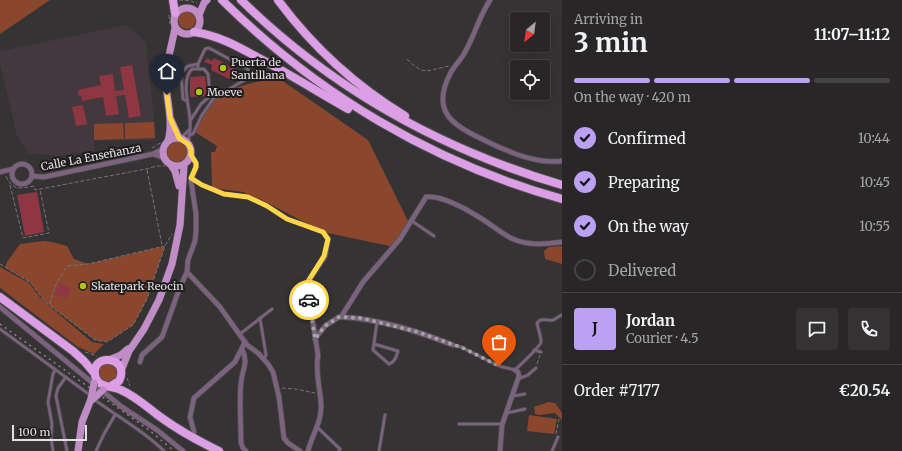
<!DOCTYPE html>
<html lang="en">
<head>
<meta charset="utf-8">
<style>
	:root { --surface:#282627; --page:#343233; --text:#f1f3f6; --muted:#a5a5a7; --line:#444344; --accent:#bca0f2 }
	body { margin:0; font-family:Merriweather,serif; background:var(--page); color:var(--text); height:100vh; display:flex; flex-direction:column; font-size:15px; white-space:nowrap }
	* { box-sizing:border-box; margin:0 }
	p { font-size:13px; color:var(--muted) }
	.icon { flex:none; width:22px; height:22px; fill:none; stroke:currentColor; stroke-width:2; stroke-linecap:round; stroke-linejoin:round }
	.map { position:relative; flex:1; overflow:hidden }
	.side { display:flex; flex-direction:column; background:var(--surface); width:340px }
	.side>* { flex:none }
	.needle { width:26px; rotate:209deg }
	.buttons { position:absolute; left:510px; top:12px; display:grid; gap:8px }
	.buttons a { display:grid; place-items:center; width:40px; height:40px; border-radius:4px; background:var(--surface); box-shadow:0 4px 16px #0002,0 0 0 1px var(--line); font-size:20px }
	.scale { position:absolute; left:12px; bottom:10px; width:75px; box-sizing:border-box; padding-left:4px; border:2px solid #e2e0e1; border-top:0; font-size:11px; line-height:14px; white-space:nowrap; color:#e2e0e1; -webkit-text-stroke:3px #1d1b1c; paint-order:stroke }
	.pin { position:absolute; display:grid; place-items:center; width:34px; height:34px; color:#fff; margin:-41px -17px; border-radius:50% 50% 50% 0; rotate:-45deg; box-shadow:0 0 4px #0007 }
	.pin .icon { rotate:45deg }
	.courier { position:absolute; display:grid; place-items:center; width:40px; height:40px; margin:-20px; border:3px solid #ffd54a; border-radius:50%; background:#fff; color:#222; box-shadow:0 1px 5px #0007 }
	.summary em { font-style:normal; font-weight:700 }
	.summary div { display:flex; flex-direction:column-reverse }
	.summary { display:flex; align-items:center; justify-content:space-between; height:68px; padding:0 12px }
	h1 { font-size:26px; font-weight:700; line-height:30px }
	.bar { display:grid; grid-template-columns:repeat(4,1fr); gap:6px 4px; align-content:center; height:48px; padding:0 12px }
	.bar i { height:5px; border-radius:3px; background:var(--line) }
	.bar .current { background:var(--accent) }
	.bar p { grid-column:span 4 }
	.line { display:flex; align-items:center; gap:10px; padding:0 12px; border-top:1px solid var(--line) }
	.line div { flex:1 }
	.round { display:grid; place-items:center; flex:none; width:42px; height:42px; border-radius:4px; background:var(--page) }
	ol { padding:0 12px; list-style:none }
	li { display:flex; align-items:center; gap:12px; height:44px }
	li p { margin-inline-start:auto }
	li .icon { padding:4px; border-radius:50%; background:var(--accent); color:#111; stroke-width:4 }
	li:last-child { color:var(--muted) }
	li i { width:22px; height:22px; border:2px solid var(--line); border-radius:50% }
	main { display:flex; flex:1; min-height:0 }
	.map>svg:first-child { display:block }
</style>
</head>
<body>
<main>
<div class="map">
<svg width="562" height="451" viewBox="0 0 562 451">
	<rect width="100%" height="100%" fill="#363334"/>
	<polygon fill="#42383d" points="126,25 146,42 156,140 94,141 94,151 58,156 28,153 17,136 0,64 0,51"/>
	<g fill="#8a472d">
		<polygon points="0,0 50,0 0,34"/>
		<circle cx="187" cy="20" r="9"/>
		<path d="M277,77L368,140L410,225L394,247L323,232L262,200L243,192L212,188L211,152H215L217,146L195,132C200,123 204,111 212,103C228,86 255,83 277,77Z"/>
		<polygon points="154,122 155,138 125,139 125,123"/>
		<polygon points="123,123 124,139 94,140 94,124"/>
		<circle cx="177" cy="152" r="11"/>
		<polygon points="43,241 52,242 67,246 74,259 88,264 165,246 147,299 133,325 107,342 95,340 44,301 31,283 5,267 7,262 20,244"/>
		<polygon points="562,246 562,264 545,259 544,251 549,247"/>
		<polygon points="0,267 29,283 42,300 92,342 104,344 94,354 78,347 0,288"/>
		<polygon points="111,363 118,371 117,378 109,384 99,379 98,370 101,365"/>
		<polygon points="548,402 555,403 562,413 562,420 555,413 539,415 535,414 534,407"/>
		<polygon points="529,415 557,419 554,434 527,431"/>
	</g>
	<g fill="#8e3743">
		<polygon points="207,58 212,61 214,58 238,70 236,73 241,76 238,80 234,77 233,81 211,70 212,65 204,62"/>
		<polygon points="132,65 141,116 129,118 125,95 116,96 119,114 106,116 103,97 82,101 81,96 79,96 78,90 101,85 99,76 113,74 115,91 124,90 120,67"/>
		<polygon points="205,76 207,93 206,96 190,97 190,77"/>
		<polygon points="83,105 87,124 76,126 72,107"/>
		<polygon points="37,192 44,232 25,236 17,195"/>
		<polygon points="59,283 71,288 67,299 54,293"/>
	</g>
	<g fill="none" stroke-linecap="round" stroke-linejoin="round">
		<g stroke="#524f50" stroke-width="4">
			<g id="lane">
				<polyline points="248,78 261,73"/>
				<polyline points="187,101 183,99 181,73 188,66 198,64"/>
				<polyline points="189,135 193,134 202,115 214,98 248,78 248,69 209,48 205,49 198,64 198,69"/>
				<polyline points="181,138 189,130"/>
				<path d="M188,144C189,137 191,129 190,121C190,107 180,81 192,69H204L208,74L210,93L208,98L201,104L190,121"/>
				<polyline points="191,178 202,185 224,195 248,197 267,206 287,219 323,232 328,239"/>
				<polyline points="412,221 434,236"/>
				<polyline points="260,318 266,355 264,359"/>
				<polyline points="0,329 90,395"/>
				<polyline points="240,334 272,309"/>
				<path d="M374,344L398,351C396,357 395,362 389,364L373,350L377,322"/>
				<path d="M453,345L461,347L499,366L515,370C519,366 541,346 541,342C541,336 538,329 537,323C542,317 546,321 553,320C556,319 559,316 562,315"/>
				<polyline points="534,350 541,352"/>
				<polyline points="66,377 58,388 56,396 67,451"/>
				<polyline points="518,379 528,375 536,368"/>
				<polyline points="513,396 525,394"/>
				<path d="M95,400C118,417 144,431 164,451"/>
				<polyline points="507,413 525,409"/>
				<polyline points="459,424 503,424"/>
				<polyline points="318,428 340,449 339,451"/>
				<polyline points="53,451 51,438 52,424 48,402 53,374 55,370"/>
				<polyline points="96,451 104,434 115,415"/>
				<polyline points="379,451 385,415"/>
				<polyline points="552,451 558,437"/>
			</g>
		</g>
		<g stroke="#524f50" stroke-width="6">
			<g id="street">
				<path d="M490,0C479,17 475,34 465,52C461,60 454,66 450,74C428,117 460,128 492,144C514,154 538,164 562,161"/>
				<polyline points="153,154 164,158"/>
				<polyline points="191,155 196,163 196,167 191,181 196,214 196,231 195,241 188,260 187,272 220,307 247,345 258,353 268,364 273,372 279,397 284,438 288,443 300,451"/>
				<circle cx="22" cy="174" r="10"/>
				<polyline points="0,172 13,169"/>
				<polyline points="32,176 44,177 153,154 163,149"/>
				<polyline points="0,307 122,407 157,430 183,451"/>
				<path d="M341,317L363,282L400,239L426,197C440,195 465,208 477,216C490,223 500,233 513,239C529,246 546,244 562,242"/>
				<path d="M315,339L325,326L339,317H341C380,319 417,331 453,345"/>
				<path d="M242,349C249,363 242,369 241,383C239,402 241,423 241,443L243,448L246,451"/>
				<polyline points="140,362 142,355 162,337 180,287 187,272"/>
				<polyline points="192,438 194,432 190,417 194,398 235,362 245,342"/>
				<path d="M308,451C312,435 322,422 321,404C320,387 315,372 318,355L307,283L325,256L328,239"/>
				<polyline points="500,451 502,425 519,376 518,372 515,370"/>
			</g>
		</g>
		<g stroke="#524f50" stroke-width="8">
			<g id="primary">
				<circle cx="187" cy="21" r="13"/>
				<polyline points="199,15 204,3 207,0"/>
				<polyline points="171,120 179,138"/>
				<circle cx="177" cy="152" r="14"/>
				<path d="M168,141C174,121 166,100 166,80C166,62 172,45 175,28"/>
				<polyline points="171,165 175,171 179,186"/>
				<polyline points="109,360 121,355 128,349"/>
				<polyline points="121,371 129,351 144,329 159,300 172,264 180,225 184,165"/>
				<polyline points="78,451 82,422 91,399"/>
			</g>
		</g>
		<g stroke="#524f50" stroke-width="10">
			<g id="highway">
				<polyline points="173,0 175,13"/>
				<path d="M222,0C317,94 433,163 562,199"/>
				<path d="M241,0C332,89 440,149 562,185"/>
				<path d="M278,0C312,46 356,86 405,116"/>
				<path d="M194,32C217,35 237,46 257,57C288,73 318,92 348,109"/>
				<polyline points="0,297 73,351 84,361 95,374"/>
				<path d="M111,386L119,381C131,357 92,352 95,374C95,379 98,382 101,384C106,387 115,387 121,390C135,396 147,407 159,416C178,430 198,441 219,451"/>
			</g>
		</g>
		<g stroke="#757374" stroke-width="1" stroke-dasharray="4 2" stroke-linecap="butt">
			<polyline points="179,0 192,1 194,3 197,2"/>
			<polyline points="169,15 170,24"/>
			<path d="M407,59C425,77 427,70 449,66"/>
			<polyline points="152,148 162,142"/>
			<polyline points="147,170 162,245"/>
			<path d="M6,176C12,190 19,189 34,186L35,190L146,169L157,166H165"/>
			<polyline points="10,185 23,238 49,233 40,190"/>
			<polyline points="0,264 31,283 44,301 95,340 107,342 133,325 147,299 165,246 172,234"/>
			<path d="M50,304C53,289 58,278 68,266L88,264L164,246"/>
			<polyline points="85,352 97,356"/>
			<polyline points="537,364 540,355"/>
			<polyline points="127,378 130,386"/>
			<polyline points="282,388 296,389 315,393"/>
			<polyline points="556,434 559,419"/>
		</g>
		<use href="#lane" stroke="#7b627e" stroke-width="2.5"/>
		<use href="#street" stroke="#7b627e" stroke-width="4.5"/>
		<use href="#primary" stroke="#c18dc7" stroke-width="7"/>
		<use href="#highway" stroke="#dc9ee4" stroke-width="8"/>
		<polyline stroke="#898687" stroke-width="1.5" stroke-dasharray="2 4" stroke-linecap="butt" points="0,324 149,430 174,451"/>
		<g stroke="#524f50" stroke-width="8" stroke-linecap="butt">
			<g id="primary-bridge">
				<polyline points="91,399 94,383"/>
				<polyline points="92,400 103,390"/>
			</g>
		</g>
		<use href="#primary-bridge" stroke="#c18dc7" stroke-width="7"/>
	</g>
	<g fill="none" stroke-linecap="round" stroke-linejoin="round">
		<polyline stroke="#a6a3a4" stroke-width="4" stroke-dasharray="0 7.2" points="309,300 315,339 325,326 339,317 361,318 418,332 454,345 461,347 499,366"/>
		<polyline stroke="#ffd54a" stroke-width="5" points="167,95 170,118 179,138 188,144 191,149 191,155 196,163 196,167 191,178 202,185 224,194 248,197 267,206 287,219 323,232 328,239 324,256 307,283 309,300"/>
	</g>
	<g fill="#acc611" stroke="#1d1b1c" stroke-width="1.5">
		<circle cx="223" cy="68" r="4"/>
		<circle cx="199" cy="92" r="4"/>
		<circle cx="83" cy="286" r="4"/>
	</g>
	<g text-anchor="middle" dominant-baseline="central" stroke-width="4" stroke-linejoin="round" paint-order="stroke">
		<g font-size="11" fill="#e2e0e1" stroke="#1d1b1c" text-anchor="start">
			<text x="231" y="62">Puerta de<tspan x="231" dy="13">Santillana</tspan></text>
			<text x="207" y="92">Moeve</text>
			<text x="91" y="286">Skatepark Reocin</text>
		</g>
		<g font-size="11" fill="#e2e0e1" stroke="#1d1b1c">
			<text transform="translate(91 157) rotate(-11)">Calle La Enseñanza</text>
		</g>
	</g>
</svg>
<div class="buttons">
<a><svg class="needle" viewBox="-14 -14 28 28"><path d="M0-13l5 13h-10z" fill="#e53935"/><path d="M0 13l5-13h-10z" fill="#a5a5a7"/></svg></a>
<a><svg class="icon" aria-label="locate" viewBox="0 0 24 24"><circle cx="12" cy="12" r="6"/><path d="M12 2v4M12 18v4M2 12h4M18 12h4"/></svg></a>
</div>
<div class="scale">100 m</div>
<div class="pin" style="left:499px;top:366px;background:#ea580c"><svg class="icon" aria-label="bag" viewBox="0 0 24 24"><path d="M5 8h14l-1 12H6zM9 8a3 3 0 0 1 6 0"/></svg></div>
<div class="pin" style="left:167px;top:95px;background:#1f2937"><svg class="icon" aria-label="home" viewBox="0 0 24 24"><path d="M3 11l9-7 9 7M6 9v11h12V9"/></svg></div>
<div class="courier" style="left:309px;top:300px"><svg class="icon" aria-label="car" viewBox="0 0 24 24"><path d="M5 17H2v-5l4-1 3-4h7l3 4 3 1v5h-3M9 17h6M6 11h13"/><circle cx="7" cy="17" r="2"/><circle cx="17" cy="17" r="2"/></svg></div>
</div>
<section class="side">
<div class="summary"><div><h1>3 min</h1><p>Arriving in</p></div><em>11:07–11:12</em></div>
<div class="bar"><i class="current"></i><i class="current"></i><i class="current"></i><i></i><p>On the way · 420 m</p></div>
<ol>
<li><svg class="icon" aria-label="check" viewBox="0 0 24 24"><path d="M5 12l5 5 9-10"/></svg>Confirmed<p>10:44</p></li>
<li><svg class="icon" aria-label="check" viewBox="0 0 24 24"><path d="M5 12l5 5 9-10"/></svg>Preparing<p>10:45</p></li>
<li><svg class="icon" aria-label="check" viewBox="0 0 24 24"><path d="M5 12l5 5 9-10"/></svg>On the way<p>10:55</p></li>
<li><i></i>Delivered</li>
</ol>
<div class="line" style="height:72px"><b class="round" style="background:var(--accent);color:#111">J</b><div><b>Jordan</b><p>Courier · 4.5</p></div><a class="round"><svg class="icon" aria-label="chat" viewBox="0 0 24 24"><path d="M4 5h16v11H9l-5 4z"/></svg></a><a class="round"><svg class="icon" aria-label="phone" viewBox="0 0 24 24"><path d="M5 4h4l2 5-3 2q2 4 5 5l2-3 5 2v4C11 20 4 13 5 4z"/></svg></a></div>
<div class="line" style="height:52px"><div>Order #7177</div><b>€20.54</b></div>
</section>
</main>
</body>
</html>
